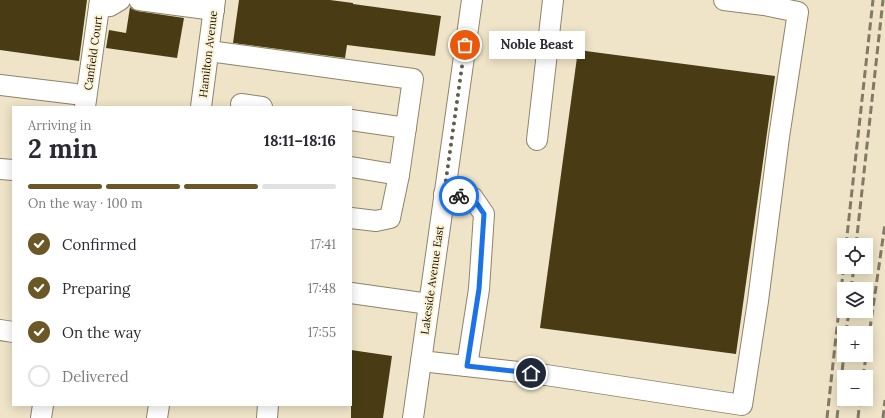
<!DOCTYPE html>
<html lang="en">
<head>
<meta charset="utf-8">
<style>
	:root { --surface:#fff; --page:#f7f7f7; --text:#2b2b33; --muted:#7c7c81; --line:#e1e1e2; --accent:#6a5927 }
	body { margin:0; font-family:Lora,serif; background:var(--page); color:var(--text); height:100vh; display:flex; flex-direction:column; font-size:15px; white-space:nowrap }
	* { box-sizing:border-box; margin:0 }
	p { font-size:13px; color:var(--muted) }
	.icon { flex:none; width:22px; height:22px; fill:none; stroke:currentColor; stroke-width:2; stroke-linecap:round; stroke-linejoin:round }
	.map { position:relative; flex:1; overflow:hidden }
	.panel { position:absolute; left:12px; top:106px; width:340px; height:300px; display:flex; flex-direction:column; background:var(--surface); border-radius:0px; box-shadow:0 2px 10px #0003 }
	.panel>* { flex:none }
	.fabs { position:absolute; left:837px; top:238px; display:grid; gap:8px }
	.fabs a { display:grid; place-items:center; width:36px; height:36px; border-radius:0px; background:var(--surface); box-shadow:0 2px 10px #0003; font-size:20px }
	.pin { position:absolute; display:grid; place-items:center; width:34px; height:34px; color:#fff; margin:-17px; border:2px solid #fff; border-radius:50%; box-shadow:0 1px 4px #0007 }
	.courier { position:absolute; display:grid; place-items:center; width:40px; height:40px; margin:-20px; border:3px solid #1a73e8; border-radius:50%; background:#fff; color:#222; box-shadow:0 1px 5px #0007 }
	.bubble { position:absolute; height:28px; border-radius:0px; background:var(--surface); box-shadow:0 2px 10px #0003; font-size:13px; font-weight:700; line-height:28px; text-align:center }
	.overview em { font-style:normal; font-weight:700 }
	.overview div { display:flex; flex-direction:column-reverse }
	.overview { display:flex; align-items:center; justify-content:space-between; height:68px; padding:0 16px }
	h1 { font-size:26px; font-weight:700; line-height:30px }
	.bar { display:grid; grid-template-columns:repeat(4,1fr); gap:6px 4px; align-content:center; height:48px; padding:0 16px }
	.bar i { height:5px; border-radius:3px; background:var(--line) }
	.bar .selected { background:var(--accent) }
	.bar p { grid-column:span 4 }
	ol { padding:0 16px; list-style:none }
	li { display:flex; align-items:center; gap:12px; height:44px }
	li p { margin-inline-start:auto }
	li .icon { padding:4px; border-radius:50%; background:var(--accent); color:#fff; stroke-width:4 }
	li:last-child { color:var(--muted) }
	li i { width:22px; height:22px; border:2px solid var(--line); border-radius:50% }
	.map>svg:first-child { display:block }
</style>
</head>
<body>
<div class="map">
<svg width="885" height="418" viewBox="0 0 885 418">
	<rect width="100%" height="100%" fill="#efe4c8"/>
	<g fill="#493c14">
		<polygon points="0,0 87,0 79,61 0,50"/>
		<polygon points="239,0 330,0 353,3 353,4 441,16 435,56 347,45 345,58 233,43"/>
		<polygon points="130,7 132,9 137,11 184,18 177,58 106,48 109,30 126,33"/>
		<polygon points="578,50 775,76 736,354 540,328"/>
		<polygon points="351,350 392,356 383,418 351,418"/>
	</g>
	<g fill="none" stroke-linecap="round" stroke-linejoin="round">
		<g stroke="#8d846a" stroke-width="22">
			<g id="minor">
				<polyline points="139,0 214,10"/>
				<polyline points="99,7 110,6 120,0"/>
				<polyline points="209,51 413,79 399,175 351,167"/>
				<polyline points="0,85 75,94"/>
				<polyline points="241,104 262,107"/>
				<polyline points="85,107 100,0"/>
				<polyline points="201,107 215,0"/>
				<polyline points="351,120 406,128"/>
				<polyline points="537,140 553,0"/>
				<polyline points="0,169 13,170"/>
				<polyline points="444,194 473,198 484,214 479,289 467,366"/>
				<polyline points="351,218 376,221 390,218 399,175"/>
				<polyline points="351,293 429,304"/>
				<polyline points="0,330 13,332"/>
				<polyline points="421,361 546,375 742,405 758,301 779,137 798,12 764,5 724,0"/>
				<polyline points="41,418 43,405"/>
				<polyline points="157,418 159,405"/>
				<polyline points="267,418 268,405"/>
				<polyline points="413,418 472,0"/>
			</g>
		</g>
		<use href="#minor" stroke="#fff" stroke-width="20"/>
		<g stroke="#827a67" stroke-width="3" stroke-dasharray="8 4" stroke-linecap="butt">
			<polyline points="846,245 873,0"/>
			<polyline points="856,245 883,0"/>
			<polyline points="851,289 854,267"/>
			<polyline points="846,333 849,311"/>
			<polyline points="863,377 885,224"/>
			<polyline points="827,418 844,264"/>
			<polyline points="837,418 844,354"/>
			<polyline points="858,418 860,399"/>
			<polyline points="883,418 885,400"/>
		</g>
	</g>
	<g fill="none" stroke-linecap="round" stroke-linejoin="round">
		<polyline stroke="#635c4c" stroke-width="4" stroke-dasharray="0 7.2" points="459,196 444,194 465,45"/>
		<polyline stroke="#1a73e8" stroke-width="5" points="459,196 473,198 484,214 479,289 467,366 531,373"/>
	</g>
	<g text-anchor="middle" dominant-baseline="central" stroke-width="4" stroke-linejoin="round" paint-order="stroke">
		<g font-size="11" fill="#171309" stroke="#fcf2d5">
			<text transform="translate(93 53) rotate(-82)">Canfield Court</text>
			<text transform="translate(208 54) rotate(-83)">Hamilton Avenue</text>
			<text transform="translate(432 280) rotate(-82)">Lakeside Avenue East</text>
		</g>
	</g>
</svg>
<div class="fabs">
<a><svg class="icon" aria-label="locate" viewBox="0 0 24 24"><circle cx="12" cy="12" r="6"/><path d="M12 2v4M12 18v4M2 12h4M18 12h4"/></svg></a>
<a><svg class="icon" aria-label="layers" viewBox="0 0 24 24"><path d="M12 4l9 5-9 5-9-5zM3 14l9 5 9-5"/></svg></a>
<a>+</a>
<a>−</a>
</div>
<div class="pin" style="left:465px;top:45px;background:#ea580c"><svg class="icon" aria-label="bag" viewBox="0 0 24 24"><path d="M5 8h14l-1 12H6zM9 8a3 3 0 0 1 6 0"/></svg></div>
<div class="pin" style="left:531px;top:373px;background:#1f2937"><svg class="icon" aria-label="home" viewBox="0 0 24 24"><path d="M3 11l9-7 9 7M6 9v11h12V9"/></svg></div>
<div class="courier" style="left:459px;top:196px"><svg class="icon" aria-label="bike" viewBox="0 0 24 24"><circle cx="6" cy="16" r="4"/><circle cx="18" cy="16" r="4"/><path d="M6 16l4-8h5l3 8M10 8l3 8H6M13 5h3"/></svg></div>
<div class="bubble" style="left:489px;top:31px;width:96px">Noble Beast</div>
<section class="panel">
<div class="overview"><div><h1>2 min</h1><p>Arriving in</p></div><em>18:11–18:16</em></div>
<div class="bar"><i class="selected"></i><i class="selected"></i><i class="selected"></i><i></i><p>On the way · 100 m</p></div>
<ol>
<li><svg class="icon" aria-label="check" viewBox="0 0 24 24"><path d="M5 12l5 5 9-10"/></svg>Confirmed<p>17:41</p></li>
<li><svg class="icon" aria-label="check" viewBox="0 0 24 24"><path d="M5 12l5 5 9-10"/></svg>Preparing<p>17:48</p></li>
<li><svg class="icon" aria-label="check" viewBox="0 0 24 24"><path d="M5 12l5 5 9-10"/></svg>On the way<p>17:55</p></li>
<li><i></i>Delivered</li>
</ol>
</section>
</div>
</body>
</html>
